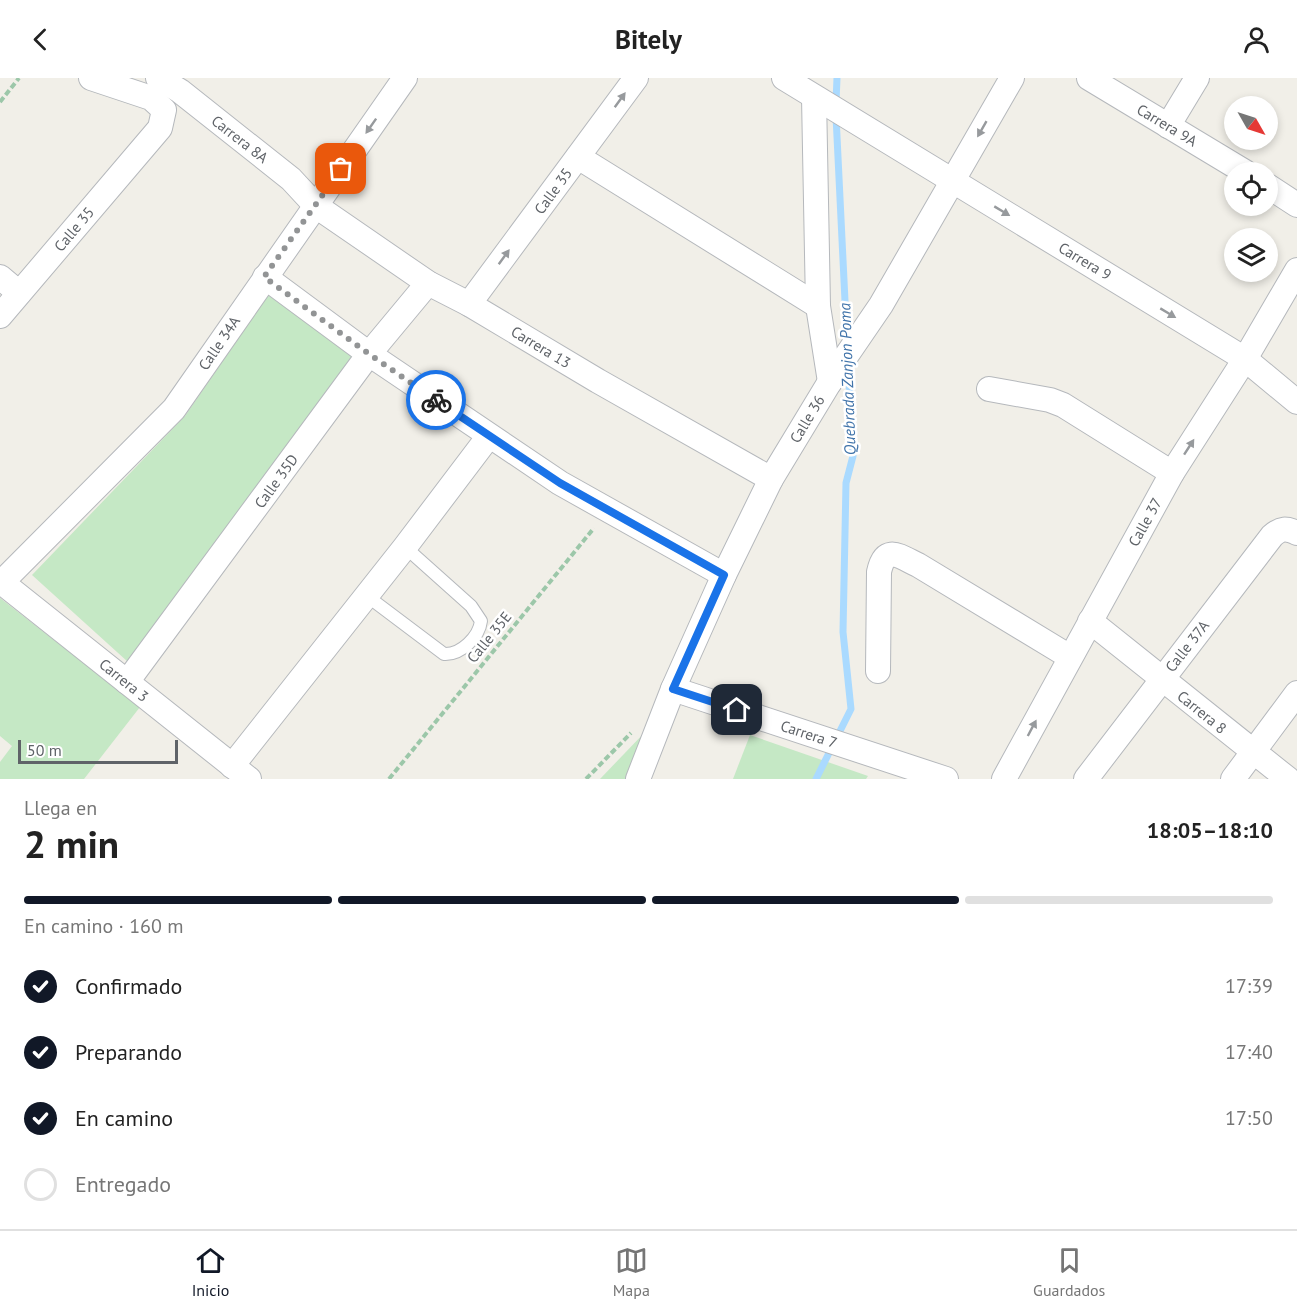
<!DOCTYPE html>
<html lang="es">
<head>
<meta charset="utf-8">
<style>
	:root { --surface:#fff; --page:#f6f6f6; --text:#222; --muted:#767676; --line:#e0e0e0; --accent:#111827 }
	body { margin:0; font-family:"PT Sans",sans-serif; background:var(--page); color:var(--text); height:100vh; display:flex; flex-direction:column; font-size:22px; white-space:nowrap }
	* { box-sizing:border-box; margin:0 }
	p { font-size:20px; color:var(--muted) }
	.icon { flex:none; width:33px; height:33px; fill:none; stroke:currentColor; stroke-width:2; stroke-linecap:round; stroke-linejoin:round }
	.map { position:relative; height:701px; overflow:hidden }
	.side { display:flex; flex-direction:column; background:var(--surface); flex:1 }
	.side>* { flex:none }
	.needle { width:39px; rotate:129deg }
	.controls { position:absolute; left:1224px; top:18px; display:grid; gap:12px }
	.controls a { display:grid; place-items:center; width:54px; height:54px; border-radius:50%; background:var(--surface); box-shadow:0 3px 9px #0003; font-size:30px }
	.scale { position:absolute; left:18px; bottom:15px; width:160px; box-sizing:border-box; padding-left:6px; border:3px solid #5f6368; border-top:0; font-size:16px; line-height:21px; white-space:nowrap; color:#5f6368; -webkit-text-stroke:4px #fff; paint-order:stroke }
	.pin { position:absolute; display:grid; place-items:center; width:51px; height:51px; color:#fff; margin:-26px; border-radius:12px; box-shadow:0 3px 9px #0006 }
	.courier { position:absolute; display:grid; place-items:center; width:60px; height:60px; margin:-30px; border:4px solid #1a73e8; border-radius:50%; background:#fff; color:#222; box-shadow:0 2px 8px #0007 }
	.head em { font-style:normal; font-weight:700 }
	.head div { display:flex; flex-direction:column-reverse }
	.head { display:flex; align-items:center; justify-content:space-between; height:102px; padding:0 24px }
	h1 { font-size:39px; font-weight:700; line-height:45px }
	.bar { display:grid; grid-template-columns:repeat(4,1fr); gap:9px 6px; align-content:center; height:72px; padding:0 24px }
	.bar i { height:8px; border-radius:4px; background:var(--line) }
	.bar .current { background:var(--accent) }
	.bar p { grid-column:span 4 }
	ol { padding:0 24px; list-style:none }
	li { display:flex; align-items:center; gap:18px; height:66px }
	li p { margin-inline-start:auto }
	li .icon { padding:6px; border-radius:50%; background:var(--accent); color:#fff; stroke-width:4 }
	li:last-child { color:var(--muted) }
	li i { width:33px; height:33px; border:3px solid var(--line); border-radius:50% }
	header { display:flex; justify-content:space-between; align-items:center; height:78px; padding:0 24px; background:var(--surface); font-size:27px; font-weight:700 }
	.tab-bar { display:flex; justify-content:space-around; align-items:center; height:84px; border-top:2px solid var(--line); background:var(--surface); font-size:16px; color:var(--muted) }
	.tab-bar a { display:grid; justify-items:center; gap:3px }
	.tab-bar .current { color:var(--accent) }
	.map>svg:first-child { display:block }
</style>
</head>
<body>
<header><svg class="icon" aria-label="back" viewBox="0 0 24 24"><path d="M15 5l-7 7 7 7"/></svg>Bitely<svg class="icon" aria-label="person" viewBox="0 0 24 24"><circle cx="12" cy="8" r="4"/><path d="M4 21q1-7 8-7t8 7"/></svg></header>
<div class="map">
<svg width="1297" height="701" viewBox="0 0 1297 701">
	<rect width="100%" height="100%" fill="#f1efe8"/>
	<g fill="#c5e8c5">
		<polygon points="268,217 353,278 128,584 32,497 185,338"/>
		<polygon points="0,520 140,629 84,701 0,701 0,684 12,668 0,658"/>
		<polygon points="647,652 627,701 600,701"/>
		<polygon points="750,657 868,698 866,701 733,701"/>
	</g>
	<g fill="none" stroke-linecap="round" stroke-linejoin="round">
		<g stroke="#aadaff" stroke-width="7">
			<polyline points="836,24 837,0"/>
			<polyline points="836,38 847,264"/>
			<polyline points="816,701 851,631 843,554 846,405 853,378 848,287"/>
		</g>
		<g stroke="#b5b8bc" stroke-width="14">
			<path id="service" d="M367,518L444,576C461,577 479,559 481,543L471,528L405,469"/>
		</g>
		<g stroke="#b5b8bc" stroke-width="26">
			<g id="minor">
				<polyline points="158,0 180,13 291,101 316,128 428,205 469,226 598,303 771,401"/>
				<polyline points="784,0 1245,281 1297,324"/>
				<polyline points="1089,0 1245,94"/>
				<polyline points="814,19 818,228 830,304"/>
				<polyline points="1168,48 1197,0"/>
				<polyline points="578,79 818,228"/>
				<polyline points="1268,108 1297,127"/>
				<polyline points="0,199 19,215"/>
				<polyline points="265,199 369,276 560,405 724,497"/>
				<polyline points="469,226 636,0"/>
				<polyline points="0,238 160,50 164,32 151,20 91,0"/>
				<polyline points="989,311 1050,322 1063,327 1172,395"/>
				<polyline points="0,503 249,701"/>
				<polyline points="2,504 174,331 405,0"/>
				<polyline points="1090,543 1288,701"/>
				<path d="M878,593L879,494C885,466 899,478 918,487L1070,579"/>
				<polyline points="127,604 369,276 428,205"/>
				<polyline points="673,611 946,701"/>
				<polyline points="232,688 405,469 489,358"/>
				<polyline points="638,701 673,611 724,497 771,401 840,287 881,227 1012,0"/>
				<polyline points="1004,701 1172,395 1245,281 1297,192"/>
				<path d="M1086,701L1272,458C1281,450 1286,450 1297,455"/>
				<polyline points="1233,701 1297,615"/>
			</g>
		</g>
		<g stroke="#9cc7a9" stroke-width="4" stroke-dasharray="6 3" stroke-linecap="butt">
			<polyline points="0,24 19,0"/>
			<polyline points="389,701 594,450"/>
			<polyline points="586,701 631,655"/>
		</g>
		<use href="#service" stroke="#fff" stroke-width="12"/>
		<use href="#minor" stroke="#fff" stroke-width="24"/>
	</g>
	<defs><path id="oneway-solid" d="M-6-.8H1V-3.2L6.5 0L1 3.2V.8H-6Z" transform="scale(1.5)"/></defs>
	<g fill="#979a9d">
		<use href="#oneway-solid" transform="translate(620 22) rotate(-54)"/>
		<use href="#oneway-solid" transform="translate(371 48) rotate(125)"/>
		<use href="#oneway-solid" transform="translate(982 51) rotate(120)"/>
		<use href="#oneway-solid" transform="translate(1002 133) rotate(31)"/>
		<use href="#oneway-solid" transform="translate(504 179) rotate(-54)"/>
		<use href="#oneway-solid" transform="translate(1168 235) rotate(31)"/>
		<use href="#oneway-solid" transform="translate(1189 369) rotate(-57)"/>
		<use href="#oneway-solid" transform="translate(1032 650) rotate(-62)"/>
	</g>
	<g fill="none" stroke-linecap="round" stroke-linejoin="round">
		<polyline stroke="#929495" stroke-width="6" stroke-dasharray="0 10.8" points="341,91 264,199 369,276 436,322"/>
		<polyline stroke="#1a73e8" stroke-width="8" points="436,322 560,405 724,497 673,611 737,632"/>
	</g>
	<g text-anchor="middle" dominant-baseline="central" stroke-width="5" stroke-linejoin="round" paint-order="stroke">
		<g font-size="15" fill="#5f6368" stroke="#fff">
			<text transform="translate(1167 47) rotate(31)">Carrera 9A</text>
			<text transform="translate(240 61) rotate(38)">Carrera 8A</text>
			<text transform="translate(553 113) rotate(-54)">Calle 35</text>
			<text transform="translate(74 151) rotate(-50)">Calle 35</text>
			<text transform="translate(1085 183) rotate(31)">Carrera 9</text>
			<text transform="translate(219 265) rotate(-56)">Calle 34A</text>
			<text transform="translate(541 269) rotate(31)">Carrera 13</text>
			<text transform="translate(807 341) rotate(-59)">Calle 36</text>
			<text transform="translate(276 403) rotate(-54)">Calle 35D</text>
			<text transform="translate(1145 444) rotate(-61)">Calle 37</text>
			<text transform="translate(489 559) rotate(-51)">Calle 35E</text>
			<text transform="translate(1187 568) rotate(-52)">Calle 37A</text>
			<text transform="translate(124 602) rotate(39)">Carrera 3</text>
			<text transform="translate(1202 634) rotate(39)">Carrera 8</text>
			<text transform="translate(809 656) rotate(18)">Carrera 7</text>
		</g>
		<g font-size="16" font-style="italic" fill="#4174aa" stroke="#fff">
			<text transform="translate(847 301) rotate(-92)">Quebrada Zanjon Poma</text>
		</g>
	</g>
</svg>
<div class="controls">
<a><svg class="needle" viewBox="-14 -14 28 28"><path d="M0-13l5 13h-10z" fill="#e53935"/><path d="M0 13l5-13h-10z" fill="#767676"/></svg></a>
<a><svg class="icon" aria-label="locate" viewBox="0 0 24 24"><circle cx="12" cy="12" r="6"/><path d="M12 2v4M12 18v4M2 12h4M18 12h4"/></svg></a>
<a><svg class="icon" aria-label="layers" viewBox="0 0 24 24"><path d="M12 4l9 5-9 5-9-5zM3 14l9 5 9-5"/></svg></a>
</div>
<div class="scale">50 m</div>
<div class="pin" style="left:341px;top:91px;background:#ea580c"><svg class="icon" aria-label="bag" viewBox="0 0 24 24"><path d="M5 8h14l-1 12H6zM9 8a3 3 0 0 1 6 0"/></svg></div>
<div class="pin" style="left:737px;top:632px;background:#1f2937"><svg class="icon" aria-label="home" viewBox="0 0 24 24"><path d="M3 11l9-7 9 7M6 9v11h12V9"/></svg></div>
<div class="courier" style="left:436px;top:322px"><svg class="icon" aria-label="bike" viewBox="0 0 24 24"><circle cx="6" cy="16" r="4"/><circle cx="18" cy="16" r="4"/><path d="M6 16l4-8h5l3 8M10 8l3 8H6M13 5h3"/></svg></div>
</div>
<section class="side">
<div class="head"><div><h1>2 min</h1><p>Llega en</p></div><em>18:05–18:10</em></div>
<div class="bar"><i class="current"></i><i class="current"></i><i class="current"></i><i></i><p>En camino · 160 m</p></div>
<ol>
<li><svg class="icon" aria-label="check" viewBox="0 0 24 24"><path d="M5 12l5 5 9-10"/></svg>Confirmado<p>17:39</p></li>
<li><svg class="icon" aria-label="check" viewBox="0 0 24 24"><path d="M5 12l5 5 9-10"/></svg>Preparando<p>17:40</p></li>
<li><svg class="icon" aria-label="check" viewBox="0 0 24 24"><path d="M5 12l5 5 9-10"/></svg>En camino<p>17:50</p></li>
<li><i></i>Entregado</li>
</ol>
</section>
<nav class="tab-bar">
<a class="current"><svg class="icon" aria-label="home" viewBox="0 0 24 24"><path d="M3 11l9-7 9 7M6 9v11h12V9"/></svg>Inicio</a>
<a><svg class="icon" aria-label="map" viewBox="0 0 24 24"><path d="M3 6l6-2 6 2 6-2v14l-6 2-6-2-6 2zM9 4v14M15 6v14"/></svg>Mapa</a>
<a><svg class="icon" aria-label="saved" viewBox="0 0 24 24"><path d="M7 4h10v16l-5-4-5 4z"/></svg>Guardados</a>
</nav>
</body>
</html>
